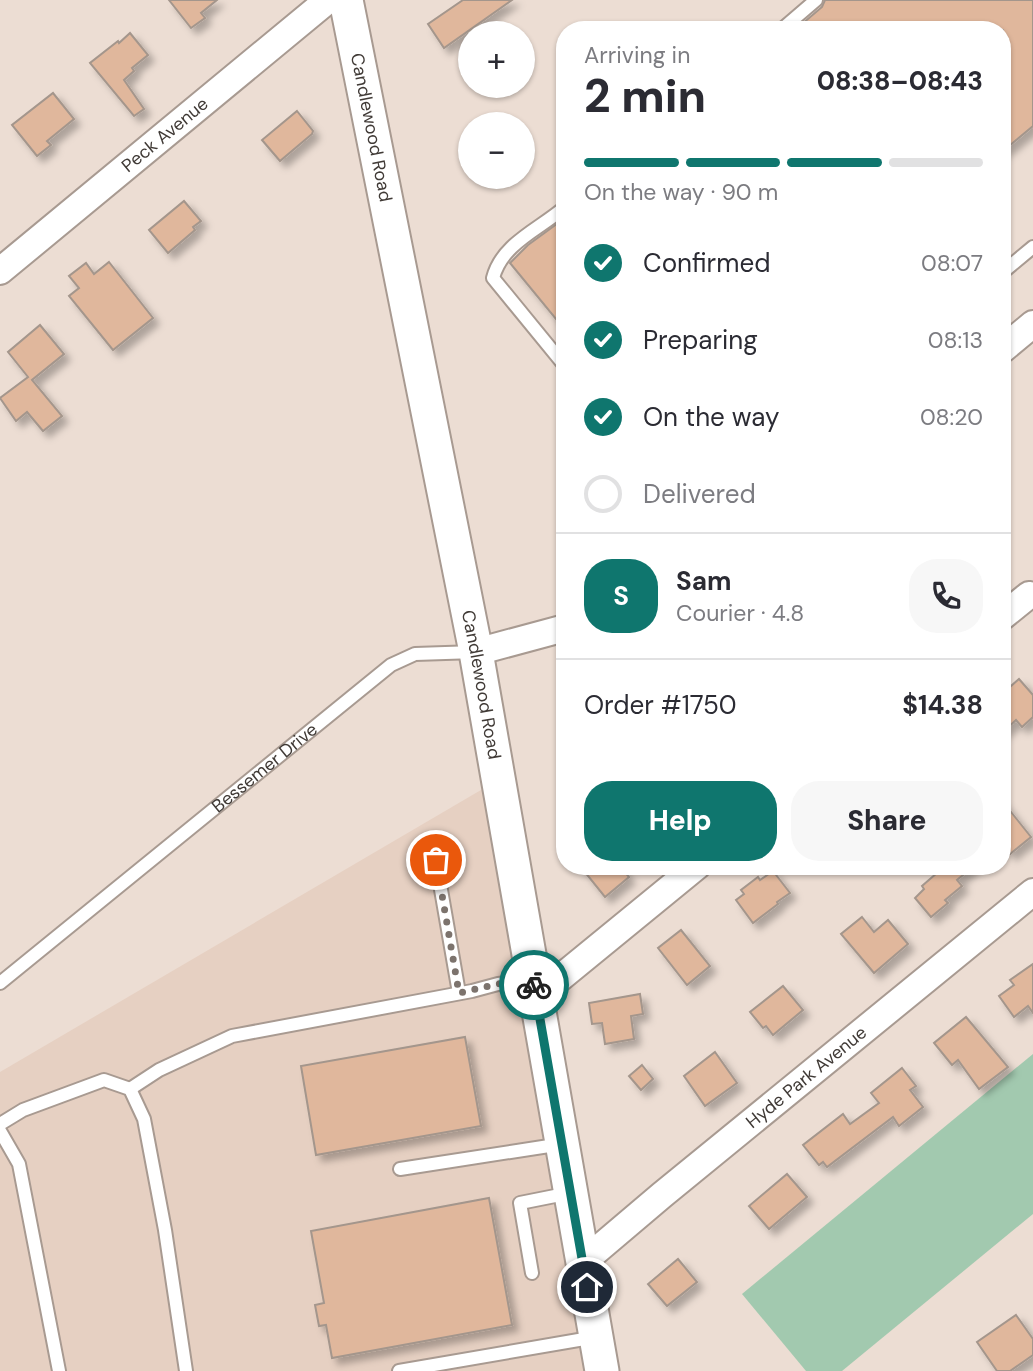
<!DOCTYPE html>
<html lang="en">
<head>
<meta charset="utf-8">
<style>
	:root { --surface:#fff; --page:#f7f7f7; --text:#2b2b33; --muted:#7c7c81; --line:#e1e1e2; --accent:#0f766e }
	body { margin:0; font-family:"DM Sans",sans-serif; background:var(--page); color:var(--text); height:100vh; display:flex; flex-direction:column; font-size:26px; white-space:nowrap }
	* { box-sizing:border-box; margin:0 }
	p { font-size:23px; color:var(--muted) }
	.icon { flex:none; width:38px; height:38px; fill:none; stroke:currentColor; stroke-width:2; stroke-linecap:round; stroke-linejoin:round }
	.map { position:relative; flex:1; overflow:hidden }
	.details { position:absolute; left:556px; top:21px; width:455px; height:854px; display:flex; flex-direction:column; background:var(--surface); border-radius:28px; box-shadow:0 2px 5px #0004 }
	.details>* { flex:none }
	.buttons { position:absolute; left:458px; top:21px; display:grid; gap:14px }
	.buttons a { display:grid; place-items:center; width:77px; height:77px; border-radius:50%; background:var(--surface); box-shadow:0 2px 5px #0004; font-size:35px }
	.pin { position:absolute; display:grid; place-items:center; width:60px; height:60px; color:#fff; margin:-30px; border:4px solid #fff; border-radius:50%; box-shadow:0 2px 7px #0007 }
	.courier { position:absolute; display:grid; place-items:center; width:70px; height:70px; margin:-35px; border:5px solid #0f766e; border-radius:50%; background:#fff; color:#222; box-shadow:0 2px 9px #0007 }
	.overview em { font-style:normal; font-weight:800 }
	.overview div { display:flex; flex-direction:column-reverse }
	.overview { display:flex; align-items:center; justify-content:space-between; height:119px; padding:0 28px }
	h1 { font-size:46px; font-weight:800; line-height:52px }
	.bar { display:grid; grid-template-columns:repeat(4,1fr); gap:10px 7px; align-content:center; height:84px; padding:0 28px }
	.bar i { height:9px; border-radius:5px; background:var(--line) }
	.bar .current { background:var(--accent) }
	.bar p { grid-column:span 4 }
	.line { display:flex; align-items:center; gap:18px; padding:0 28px; border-top:2px solid var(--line) }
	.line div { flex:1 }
	.round { display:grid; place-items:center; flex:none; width:74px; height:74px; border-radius:28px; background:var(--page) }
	ol { padding:0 28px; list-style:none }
	li { display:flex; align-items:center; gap:21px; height:77px }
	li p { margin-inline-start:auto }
	li .icon { padding:7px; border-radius:50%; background:var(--accent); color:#fff; stroke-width:4 }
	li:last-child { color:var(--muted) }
	li i { width:38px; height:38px; border:4px solid var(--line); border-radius:50% }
	.primary-button { display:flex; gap:14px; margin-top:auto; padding:14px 28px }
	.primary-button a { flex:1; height:80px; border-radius:28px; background:var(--accent); color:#fff; font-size:28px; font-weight:800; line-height:80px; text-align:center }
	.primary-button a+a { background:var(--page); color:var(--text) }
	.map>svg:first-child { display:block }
</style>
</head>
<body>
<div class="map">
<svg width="1033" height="1371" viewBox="0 0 1033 1371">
	<defs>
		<filter id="shadow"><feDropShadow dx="6" dy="6" stdDeviation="3.5" flood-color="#0004"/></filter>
	</defs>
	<rect width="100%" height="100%" fill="#ecddd3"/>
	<polygon fill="#e6d0c2" points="498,780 602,1371 0,1371 0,1072"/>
	<polygon fill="#a2c9af" points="1033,1054 1033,1214 842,1371 806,1371 742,1294"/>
	<g fill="#e0b79c" stroke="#a4968c" stroke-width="2" filter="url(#shadow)">
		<polygon points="169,0 217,0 201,13 205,18 191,28"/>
		<polygon points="463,0 512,0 444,48 428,24"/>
		<polygon points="825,0 1033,0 1033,126 1003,151 1003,30 795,30 822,7"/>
		<polygon points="130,33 148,55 132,68 134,71 124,80 144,109 134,116 90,63 118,41 119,43"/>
		<polygon points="53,93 74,119 47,141 51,145 37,156 12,125"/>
		<polygon points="297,111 313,131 312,134 280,161 262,140"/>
		<polygon points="184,201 201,221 193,227 195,230 168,253 149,230"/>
		<polygon points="565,218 565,330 510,263 528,245"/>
		<polygon points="109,262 153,318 113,350 69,296 79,288 69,276 86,263 94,274"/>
		<polygon points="40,325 64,354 32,380 62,416 43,431 27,412 16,421 0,398 28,377 8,352"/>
		<polygon points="1019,679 1033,695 1033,717 1022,727 1016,720 1003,732 1003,693"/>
		<polygon points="1003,802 1031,837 1010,854 1003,845"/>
		<polygon points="580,866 620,866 629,877 605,897"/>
		<polygon points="945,866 974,866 957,880 962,886 945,900 948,903 931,917 915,898 924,889 922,886"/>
		<polygon points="773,871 790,893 777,902 778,904 753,923 736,900 744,894 741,890 758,877 760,880"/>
		<polygon points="862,917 874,932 888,920 908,944 874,973 841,934"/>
		<polygon points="681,930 710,966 687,985 658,948"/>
		<polygon points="1033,964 1033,1013 1028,1006 1014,1017 999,996 1014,985 1010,980"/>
		<polygon points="783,986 803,1010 773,1035 766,1026 763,1028 750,1012"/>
		<polygon points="640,994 643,1014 631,1016 634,1039 605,1044 602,1023 592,1024 589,1003"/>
		<polygon points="966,1017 1008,1067 979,1089 958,1060 952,1065 934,1043"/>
		<polygon points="465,1037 481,1126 316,1155 301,1066"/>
		<polygon points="715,1052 737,1083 705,1106 684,1076"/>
		<polygon points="642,1065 653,1079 641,1090 629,1076"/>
		<polygon points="902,1068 916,1086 910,1090 923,1107 899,1126 893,1117 827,1167 823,1162 819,1165 803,1145 843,1114 850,1124 879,1103 871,1093"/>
		<polygon points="787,1174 807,1197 769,1229 749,1206"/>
		<polygon points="489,1198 512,1325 332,1358 326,1325 319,1326 315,1305 324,1303 311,1231"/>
		<polygon points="678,1259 697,1282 667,1306 648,1284"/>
		<polygon points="1016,1315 1033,1339 1033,1355 1010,1371 997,1371 977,1342"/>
	</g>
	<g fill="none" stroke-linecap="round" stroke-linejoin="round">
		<g stroke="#a89a91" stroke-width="16">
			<g id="service">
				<polyline points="781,30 816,0"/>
				<path d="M565,207C540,229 502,243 493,278L565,366"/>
				<polyline points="1003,272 1033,247"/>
				<polyline points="436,861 459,993"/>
				<path id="s1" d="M0,983L391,665L415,654L476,652"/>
				<polyline points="130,1089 159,1070 232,1036 472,991 498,984 531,980"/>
				<polyline points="0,1124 23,1110 104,1080 130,1089 144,1119 165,1230 186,1371"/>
				<polyline points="0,1131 19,1164 59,1371"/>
				<polyline points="400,1169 562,1144"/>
				<polyline points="532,1273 520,1203 570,1193"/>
				<polyline points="399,1371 596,1337"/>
			</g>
		</g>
		<g stroke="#a89a91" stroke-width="30">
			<g id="minor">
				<path id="s2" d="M0,271L328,0"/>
				<polyline points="1003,349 1033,324"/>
				<polyline points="1003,616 1029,595"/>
				<polyline points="476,652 565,628"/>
				<polyline points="539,1013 554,983 697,866"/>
				<path id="s3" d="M583,1262L662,1195L1033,892"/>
			</g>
		</g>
		<g stroke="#a89a91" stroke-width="37">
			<g id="tertiary">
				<path id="s4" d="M346,0L476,652L602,1371"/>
			</g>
		</g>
		<use href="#service" stroke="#fff" stroke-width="12"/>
		<use href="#minor" stroke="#fff" stroke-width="26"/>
		<use href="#tertiary" stroke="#fff" stroke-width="33"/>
	</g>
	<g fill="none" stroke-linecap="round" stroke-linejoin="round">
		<polyline stroke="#7c736d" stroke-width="7" stroke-dasharray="0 12.6" points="436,860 459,993 498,984 533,980 534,985"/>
		<polyline stroke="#0f766e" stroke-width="9" points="534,985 587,1287"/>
	</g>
	<g text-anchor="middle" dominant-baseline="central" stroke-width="5" stroke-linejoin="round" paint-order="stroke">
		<g font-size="18" fill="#403a36" stroke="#fff">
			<text stroke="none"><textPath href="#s4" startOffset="130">Candlewood Road</textPath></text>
			<text stroke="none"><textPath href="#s2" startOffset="214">Peck Avenue</textPath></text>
			<text stroke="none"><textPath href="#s4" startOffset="698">Candlewood Road</textPath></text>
			<text stroke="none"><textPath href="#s1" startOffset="341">Bessemer Drive</textPath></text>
			<text stroke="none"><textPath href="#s3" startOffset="290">Hyde Park Avenue</textPath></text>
		</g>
	</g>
</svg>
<div class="buttons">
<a>+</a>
<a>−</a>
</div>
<div class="pin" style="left:436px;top:860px;background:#ea580c"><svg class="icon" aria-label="bag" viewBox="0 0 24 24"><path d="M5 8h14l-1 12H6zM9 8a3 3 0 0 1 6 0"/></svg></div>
<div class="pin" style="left:587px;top:1287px;background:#1f2937"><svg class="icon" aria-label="home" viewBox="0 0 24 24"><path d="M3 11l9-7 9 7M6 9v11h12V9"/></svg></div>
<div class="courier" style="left:534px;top:985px"><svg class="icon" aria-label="bike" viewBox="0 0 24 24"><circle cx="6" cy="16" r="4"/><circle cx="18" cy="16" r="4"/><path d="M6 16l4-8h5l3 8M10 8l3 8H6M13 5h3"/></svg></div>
<section class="details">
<div class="overview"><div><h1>2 min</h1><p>Arriving in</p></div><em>08:38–08:43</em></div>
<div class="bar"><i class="current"></i><i class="current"></i><i class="current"></i><i></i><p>On the way · 90 m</p></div>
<ol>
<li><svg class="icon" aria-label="check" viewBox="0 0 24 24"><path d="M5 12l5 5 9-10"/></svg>Confirmed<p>08:07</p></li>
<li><svg class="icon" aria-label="check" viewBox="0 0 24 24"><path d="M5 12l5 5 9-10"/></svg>Preparing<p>08:13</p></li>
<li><svg class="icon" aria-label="check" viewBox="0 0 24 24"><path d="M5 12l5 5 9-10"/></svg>On the way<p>08:20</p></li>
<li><i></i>Delivered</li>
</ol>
<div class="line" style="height:126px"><b class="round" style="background:var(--accent);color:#fff">S</b><div><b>Sam</b><p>Courier · 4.8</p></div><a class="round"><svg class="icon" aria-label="phone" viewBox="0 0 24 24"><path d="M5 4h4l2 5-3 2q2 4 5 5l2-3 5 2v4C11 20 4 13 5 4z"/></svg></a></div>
<div class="line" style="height:91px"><div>Order #1750</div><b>$14.38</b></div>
<div class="primary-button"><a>Help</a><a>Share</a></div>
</section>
</div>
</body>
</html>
